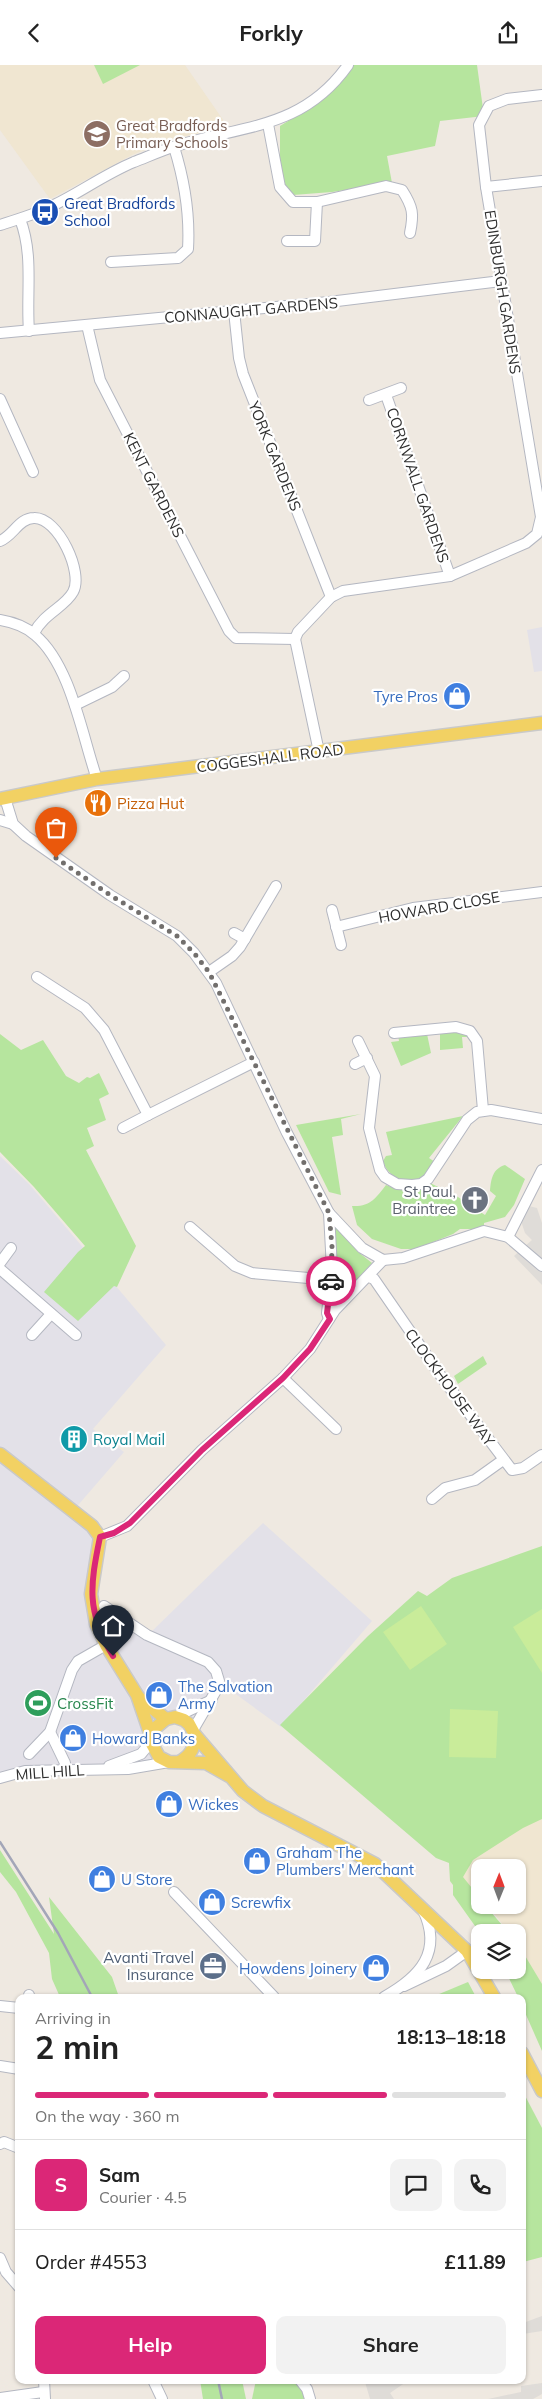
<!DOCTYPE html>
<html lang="en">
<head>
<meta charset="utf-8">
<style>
	:root { --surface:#fff; --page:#f2f2f2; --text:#222; --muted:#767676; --line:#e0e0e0; --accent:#db2777 }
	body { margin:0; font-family:Mulish,sans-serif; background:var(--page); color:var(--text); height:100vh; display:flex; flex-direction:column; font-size:19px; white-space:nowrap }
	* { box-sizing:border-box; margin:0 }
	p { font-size:16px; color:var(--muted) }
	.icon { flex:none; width:28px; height:28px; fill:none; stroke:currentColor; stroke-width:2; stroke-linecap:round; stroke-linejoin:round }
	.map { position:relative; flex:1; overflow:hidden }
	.details { position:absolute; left:15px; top:1929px; width:511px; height:390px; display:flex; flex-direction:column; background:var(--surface); border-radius:10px; box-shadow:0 1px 4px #0004 }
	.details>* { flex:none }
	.needle { width:32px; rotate:1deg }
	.buttons { position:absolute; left:471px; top:1794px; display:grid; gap:10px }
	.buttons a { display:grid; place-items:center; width:55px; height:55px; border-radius:10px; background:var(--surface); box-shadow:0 1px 4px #0004; font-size:25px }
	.pin { position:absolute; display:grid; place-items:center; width:42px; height:42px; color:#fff; margin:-51px -21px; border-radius:50% 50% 50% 0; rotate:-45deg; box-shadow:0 0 5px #0007 }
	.pin .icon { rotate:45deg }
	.courier { position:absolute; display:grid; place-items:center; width:50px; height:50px; margin:-25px; border:4px solid #db2777; border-radius:50%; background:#fff; color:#222; box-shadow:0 1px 6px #0007 }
	.summary em { font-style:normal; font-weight:700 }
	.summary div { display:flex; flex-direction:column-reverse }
	.summary { display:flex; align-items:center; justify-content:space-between; height:85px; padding:0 20px }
	h1 { font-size:32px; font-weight:700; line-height:38px }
	.bar { display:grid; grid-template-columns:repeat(4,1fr); gap:8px 5px; align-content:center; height:60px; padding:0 20px }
	.bar i { height:6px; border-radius:4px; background:var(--line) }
	.bar .active { background:var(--accent) }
	.bar p { grid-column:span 4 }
	.line { display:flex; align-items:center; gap:12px; padding:0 20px; border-top:1px solid var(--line) }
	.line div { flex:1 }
	.round { display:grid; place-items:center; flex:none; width:52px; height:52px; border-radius:10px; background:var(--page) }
	.action { display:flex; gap:10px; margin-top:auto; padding:10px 20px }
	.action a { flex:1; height:58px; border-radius:10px; background:var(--accent); color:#fff; font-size:20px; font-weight:700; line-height:58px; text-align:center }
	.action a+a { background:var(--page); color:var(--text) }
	header { display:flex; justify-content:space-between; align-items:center; height:65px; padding:0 20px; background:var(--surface); font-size:22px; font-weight:700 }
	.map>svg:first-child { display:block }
</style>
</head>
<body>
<header><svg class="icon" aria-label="back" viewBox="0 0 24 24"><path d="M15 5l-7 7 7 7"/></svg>Forkly<svg class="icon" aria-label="share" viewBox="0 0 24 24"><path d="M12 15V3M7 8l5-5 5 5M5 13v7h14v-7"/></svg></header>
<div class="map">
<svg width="542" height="2334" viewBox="0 0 542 2334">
	<rect width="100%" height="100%" fill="#efe9e1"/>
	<g fill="#e3e1e8">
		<polygon points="542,562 542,606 534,607 527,565"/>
		<polygon points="0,1091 29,1119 166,1280 93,1364 124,1387 73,1446 100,1472 91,1529 104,1541 148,1570 263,1458 372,1556 281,1662 219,1617 193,1665 175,1652 151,1671 169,1697 0,1713"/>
	</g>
	<g fill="#f0e6d1">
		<polygon points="0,0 185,0 228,62 172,74 132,90 50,134 0,65"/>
		<polygon points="542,1739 542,1927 523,1886 518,1879 518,1868 509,1867 487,1840 518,1840 518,1802 480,1802 480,1834 454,1816 511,1754"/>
	</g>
	<g fill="#b6e59e">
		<polygon points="94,0 140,0 103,19"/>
		<polygon points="350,0 477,0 484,51 440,56 435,81 387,91 392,118 332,127 293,130 280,115 280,61 319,37"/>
		<polygon points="460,965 470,972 462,972 463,983 440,985 440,968"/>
		<polygon points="0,969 21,985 43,975 66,1011 79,1018 87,1012 90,1013 99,1008 109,1029 99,1034 106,1055 87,1063 94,1081 86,1085 136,1181 117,1222 114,1221 78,1256 44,1227 78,1187 85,1181 34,1122 0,1087"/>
		<polygon points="427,969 431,988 401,1001 391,977 399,976 398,970"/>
		<polygon points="361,1049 341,1054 343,1070 332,1072 341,1130 329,1127 296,1060"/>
		<path d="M463,1051L429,1093L435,1097C431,1103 428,1108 422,1112C407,1121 387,1112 383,1096L386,1091L392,1090L386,1067Z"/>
		<path d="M505,1100L525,1114L514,1140L505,1152L484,1158V1164H460L453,1169L416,1184H401L372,1174L357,1160L352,1141C370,1142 376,1133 386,1120C401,1126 417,1127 430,1118L455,1130L485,1150L496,1131L490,1126C491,1115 492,1104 505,1100Z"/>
		<polygon points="335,1160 337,1160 357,1186 372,1198 340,1233 333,1235"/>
		<polygon points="483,1291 487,1299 458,1319 454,1311"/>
		<polygon points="542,1481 542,1754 523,1763 473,1795 463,1812 480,1833 480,1840 485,1840 508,1867 480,1868 453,1830 453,1820 450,1816 449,1798 436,1793 280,1660 368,1571 418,1526 427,1531 452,1513"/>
		<polygon points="0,1785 54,1869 49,1832 112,1912 119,1932 60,1932 52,1914 49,1888 16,1827 0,1807"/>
		<polygon points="518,1879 542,1919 542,1986 523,1943 522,1932 518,1932 505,1905 518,1905"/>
		<polygon points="468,1917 476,1932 432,1932"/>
		<polygon points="522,2025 542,2063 542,2192 523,2197"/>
		<polygon points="200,2315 242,2315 246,2334 203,2334"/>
		<polygon points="256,2315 300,2315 309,2334 252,2334"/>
	</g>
	<g fill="#c9ec9a">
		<polygon points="421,1541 447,1579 410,1605 383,1567"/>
		<polygon points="542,1544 542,1608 513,1562"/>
		<polygon points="450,1644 498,1646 496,1693 449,1692"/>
	</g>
	<g fill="#dfdcd8">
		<polygon points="529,1141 537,1143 542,1158 542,1220 514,1191 532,1175 525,1168 522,1159 522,1151"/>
		<polygon points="542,2251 542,2266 523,2269 523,2258"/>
		<polygon points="374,2315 409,2315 390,2328 394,2334 370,2334 365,2317"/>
		<polygon points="542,2318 542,2329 533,2334 488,2334 521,2327 521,2321"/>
	</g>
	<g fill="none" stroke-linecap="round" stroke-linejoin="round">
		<g stroke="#b4b7c1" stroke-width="12">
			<g id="minor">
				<path d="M268,59L280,122L293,137H317L386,121L402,125C413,142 414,149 410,168"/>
				<polyline points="486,122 542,116"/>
				<path d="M20,154C34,190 26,228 29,266"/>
				<path d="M0,160C18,154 37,149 54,140C81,127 105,109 134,97C147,92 160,86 173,82C241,60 302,65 348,0"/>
				<polyline points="287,176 315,176 317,137"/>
				<path d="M111,197L178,193L188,184C190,150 184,114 174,82"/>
				<polyline points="234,246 239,293 243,309 331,532"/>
				<polyline points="87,260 100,315 229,566 236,573 295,574 298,567 331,532 343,526 450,511 526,478 537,469 541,452 486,122 479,60 489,41 507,34 542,30"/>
				<polyline points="0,268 329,237 501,216"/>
				<polyline points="386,330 450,511"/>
				<polyline points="0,334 33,407"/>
				<polyline points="369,335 401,323"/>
				<path d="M0,476C13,471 19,453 34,453C58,452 84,508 73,527C65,542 44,548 34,568"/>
				<path d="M0,555C12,557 26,562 35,570C71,600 82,671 97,714"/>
				<polyline points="295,574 319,687"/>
				<polyline points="75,640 112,622 124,611"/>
				<polyline points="5,733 13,759 26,771 110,830 177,871 194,888 216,918 287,1068 329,1148 362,1183 383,1195 403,1193 484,1166 508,1172 542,1201"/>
				<polyline points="0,755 13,759"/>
				<polyline points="332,845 341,880"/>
				<polyline points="336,862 413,843 542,827"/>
				<polyline points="234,868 245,874"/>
				<polyline points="209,907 232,891 240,882 276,821"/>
				<polyline points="37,912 85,943 104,965 148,1050 254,997"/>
				<polyline points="394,968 456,962 470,966 477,976 483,1045"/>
				<polyline points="358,976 375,1011 369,1063 380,1105 385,1112 397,1119 412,1120 421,1119 428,1114 467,1055 477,1047 491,1045 542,1054"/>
				<polyline points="355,999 367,993"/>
				<polyline points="123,1063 148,1050"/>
				<polyline points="329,1148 332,1204 327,1248 329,1254"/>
				<polyline points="190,1162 235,1201 252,1208 331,1215"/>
				<polyline points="508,1172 542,1105"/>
				<polyline points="0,1198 11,1183"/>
				<polyline points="0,1204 76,1270"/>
				<polyline points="369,1212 374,1214 443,1314 512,1405 523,1403 542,1390"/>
				<polyline points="32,1270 51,1249"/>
				<polyline points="283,1313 336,1364"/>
				<polyline points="432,1434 445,1423 475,1415 503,1395"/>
				<polyline points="100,1472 127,1461 202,1385 283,1313 310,1284 335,1245 383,1195"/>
				<polyline points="104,1541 147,1570 208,1597 216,1606 219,1616 217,1624 193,1665"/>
				<polyline points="175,1652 212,1635"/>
				<polyline points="50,1667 65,1698"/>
				<polyline points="29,1689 50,1667 72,1605 78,1596 106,1580"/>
				<polyline points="109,1701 141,1689 151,1677"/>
				<polyline points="0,1713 25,1706 128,1704 169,1697"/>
				<polyline points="174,1827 274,1932"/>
				<polyline points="404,1921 446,1901 467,1886"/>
				<polyline points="29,1932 29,1930"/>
				<path d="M384,1932C420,1912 443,1887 423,1845"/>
				<polyline points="0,1941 19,1943"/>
				<polyline points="0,2001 19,2004"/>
				<polyline points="0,2079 4,2077 19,2083"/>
				<polyline points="0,2193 6,2207 19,2222"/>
				<polyline points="44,2315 45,2334"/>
				<polyline points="153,2315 162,2334"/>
				<polyline points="300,2315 307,2324 310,2334"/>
				<polyline points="0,2333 43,2327"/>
			</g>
		</g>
		<g stroke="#c9c9c9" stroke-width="15">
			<g id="major">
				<polyline points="0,734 97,714 542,658"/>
				<polyline points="0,1389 92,1461 100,1472 91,1529 96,1559 106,1580 137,1630 151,1671"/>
				<polyline points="138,1632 166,1654"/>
				<path d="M181,1696C192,1689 194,1683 195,1670"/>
				<polyline points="229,1711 206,1698 169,1697 159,1692 151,1677 154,1664 166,1654 175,1652 184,1655 189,1659 195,1670 243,1726 263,1741 375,1799 467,1886 494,1932"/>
				<polyline points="522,1988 542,2026"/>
			</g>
		</g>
		<use href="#minor" stroke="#fff" stroke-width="10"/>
		<use href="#major" stroke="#f2d163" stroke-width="12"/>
		<g stroke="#a3a6b8" stroke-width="2.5">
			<polyline points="0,1777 58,1868 92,1932"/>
			<polyline points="218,2315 222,2334"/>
		</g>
	</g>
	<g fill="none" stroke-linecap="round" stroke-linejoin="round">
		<polyline stroke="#726f6d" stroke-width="5" stroke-dasharray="0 9" points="56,793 110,830 177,871 194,888 209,907 329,1148 332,1181 331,1216"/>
		<path stroke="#db2777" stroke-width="6" d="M113,1591C86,1546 90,1521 100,1472L114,1468L130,1458L202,1385L283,1313L310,1284L330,1254L327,1248L331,1216"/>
	</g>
	<defs>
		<g id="school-disc" transform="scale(1.4375)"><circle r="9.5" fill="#8d6e63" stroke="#fff"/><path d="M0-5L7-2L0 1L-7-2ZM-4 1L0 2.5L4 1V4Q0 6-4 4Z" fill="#fff"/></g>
		<g id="bus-disc" transform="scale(1.4375)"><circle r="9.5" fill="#1a4fb4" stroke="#fff"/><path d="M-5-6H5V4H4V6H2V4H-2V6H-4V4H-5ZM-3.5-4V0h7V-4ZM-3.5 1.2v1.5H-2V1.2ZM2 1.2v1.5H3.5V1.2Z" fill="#fff"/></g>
		<g id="shop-disc" transform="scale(1.4375)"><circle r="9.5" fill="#3f7fe0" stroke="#fff"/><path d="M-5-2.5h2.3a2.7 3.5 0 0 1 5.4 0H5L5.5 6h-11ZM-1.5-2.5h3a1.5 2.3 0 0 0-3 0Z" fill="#fff"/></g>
		<g id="restaurant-disc" transform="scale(1.4375)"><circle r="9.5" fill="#e8710a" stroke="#fff"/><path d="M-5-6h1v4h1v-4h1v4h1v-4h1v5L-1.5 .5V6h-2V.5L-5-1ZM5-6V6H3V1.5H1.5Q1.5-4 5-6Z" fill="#fff"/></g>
		<g id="church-disc" transform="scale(1.4375)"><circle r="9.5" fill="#6b7280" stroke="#fff"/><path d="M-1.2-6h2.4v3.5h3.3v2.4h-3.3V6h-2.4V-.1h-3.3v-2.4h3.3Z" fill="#fff"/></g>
		<g id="building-disc" transform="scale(1.4375)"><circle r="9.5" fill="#0f9aa8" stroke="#fff"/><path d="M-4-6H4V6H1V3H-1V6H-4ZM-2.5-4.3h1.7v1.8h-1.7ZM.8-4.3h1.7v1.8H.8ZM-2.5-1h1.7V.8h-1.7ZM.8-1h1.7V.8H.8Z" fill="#fff"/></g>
		<g id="stadium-disc" transform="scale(1.4375)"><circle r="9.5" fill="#2e9e5b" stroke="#fff"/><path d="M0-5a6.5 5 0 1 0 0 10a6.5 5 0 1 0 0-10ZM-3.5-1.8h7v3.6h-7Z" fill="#fff"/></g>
		<g id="office-disc" transform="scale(1.4375)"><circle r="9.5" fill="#5c6f8a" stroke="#fff"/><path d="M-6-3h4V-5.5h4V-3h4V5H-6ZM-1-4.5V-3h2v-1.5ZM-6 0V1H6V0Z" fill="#fff"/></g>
	</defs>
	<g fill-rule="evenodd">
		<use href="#school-disc" x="97" y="69"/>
		<use href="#bus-disc" x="45" y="147"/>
		<use href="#shop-disc" x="457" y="631"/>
		<use href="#restaurant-disc" x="98" y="738"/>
		<use href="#church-disc" x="475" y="1135"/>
		<use href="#building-disc" x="74" y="1374"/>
		<use href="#shop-disc" x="159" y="1630"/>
		<use href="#stadium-disc" x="38" y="1638"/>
		<use href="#shop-disc" x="73" y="1673"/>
		<use href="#shop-disc" x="169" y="1739"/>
		<use href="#shop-disc" x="257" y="1796"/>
		<use href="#shop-disc" x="102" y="1814"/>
		<use href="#shop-disc" x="212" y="1837"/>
		<use href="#office-disc" x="213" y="1901"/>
		<use href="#shop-disc" x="376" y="1903"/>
	</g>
	<g text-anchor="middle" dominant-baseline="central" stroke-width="4.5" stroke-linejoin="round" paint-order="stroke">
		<g font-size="15" fill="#785e54" stroke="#fff" text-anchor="start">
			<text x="116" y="60">Great Bradfords<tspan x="116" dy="17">Primary Schools</tspan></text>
		</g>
		<g font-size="15" fill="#164399" stroke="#fff" text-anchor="start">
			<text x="64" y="138">Great Bradfords<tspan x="64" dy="17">School</tspan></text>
		</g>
		<g font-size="15" fill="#2e2e2e" stroke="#fff">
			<text transform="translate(503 227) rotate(81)">EDINBURGH GARDENS</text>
			<text transform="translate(251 245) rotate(-5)">CONNAUGHT GARDENS</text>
			<text transform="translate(275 391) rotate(68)">YORK GARDENS</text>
			<text transform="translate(154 420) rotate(63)">KENT GARDENS</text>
			<text transform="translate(418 420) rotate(71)">CORNWALL GARDENS</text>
			<text transform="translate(270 693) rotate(-7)">COGGESHALL ROAD</text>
			<text transform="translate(439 842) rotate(-10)">HOWARD CLOSE</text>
			<text transform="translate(450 1322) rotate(54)">CLOCKHOUSE WAY</text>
			<text transform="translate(50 1707) rotate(-4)">MILL HILL</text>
		</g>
		<g font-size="15" fill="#366cbe" stroke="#fff" text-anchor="start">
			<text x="438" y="631" text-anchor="end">Tyre Pros</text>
			<text x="178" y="1621">The Salvation<tspan x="178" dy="17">Army</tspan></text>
			<text x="92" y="1673">Howard Banks</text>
			<text x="188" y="1739">Wickes</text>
			<text x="276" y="1787">Graham The<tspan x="276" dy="17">Plumbers' Merchant</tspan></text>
			<text x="121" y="1814">U Store</text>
			<text x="231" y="1837">Screwfix</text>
			<text x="357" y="1903" text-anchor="end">Howdens Joinery</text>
		</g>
		<g font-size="15" fill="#c56008" stroke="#fff" text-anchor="start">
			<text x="117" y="738">Pizza Hut</text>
		</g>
		<g font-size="15" fill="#5b616d" stroke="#fff" text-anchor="end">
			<text x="456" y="1126">St Paul,<tspan x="456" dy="17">Braintree</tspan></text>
		</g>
		<g font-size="15" fill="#0d838f" stroke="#fff" text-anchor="start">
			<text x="93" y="1374">Royal Mail</text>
		</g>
		<g font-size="15" fill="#27864d" stroke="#fff" text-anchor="start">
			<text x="57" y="1638">CrossFit</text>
		</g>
		<g font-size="15" fill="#4e5e75" stroke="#fff" text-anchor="end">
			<text x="194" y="1892">Avanti Travel<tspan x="194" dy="17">Insurance</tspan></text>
		</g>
	</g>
</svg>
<div class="buttons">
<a><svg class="needle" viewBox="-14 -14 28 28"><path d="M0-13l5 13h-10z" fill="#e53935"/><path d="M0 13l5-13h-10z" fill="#767676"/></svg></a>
<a><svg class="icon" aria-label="layers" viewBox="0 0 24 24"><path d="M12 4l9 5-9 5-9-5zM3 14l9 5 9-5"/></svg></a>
</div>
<div class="pin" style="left:56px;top:793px;background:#ea580c"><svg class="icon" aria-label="bag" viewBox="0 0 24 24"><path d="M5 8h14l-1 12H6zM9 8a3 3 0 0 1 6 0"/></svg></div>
<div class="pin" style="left:113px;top:1591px;background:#1f2937"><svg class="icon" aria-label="home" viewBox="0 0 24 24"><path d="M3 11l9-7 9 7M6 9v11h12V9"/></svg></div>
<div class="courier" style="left:331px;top:1216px"><svg class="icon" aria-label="car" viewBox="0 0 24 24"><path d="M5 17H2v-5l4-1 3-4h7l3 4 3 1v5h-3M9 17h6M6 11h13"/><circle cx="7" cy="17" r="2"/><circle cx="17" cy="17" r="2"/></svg></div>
<section class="details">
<div class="summary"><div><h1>2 min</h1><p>Arriving in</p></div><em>18:13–18:18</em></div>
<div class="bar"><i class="active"></i><i class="active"></i><i class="active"></i><i></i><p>On the way · 360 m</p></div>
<div class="line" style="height:90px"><b class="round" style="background:var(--accent);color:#fff">S</b><div><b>Sam</b><p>Courier · 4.5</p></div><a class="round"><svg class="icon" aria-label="chat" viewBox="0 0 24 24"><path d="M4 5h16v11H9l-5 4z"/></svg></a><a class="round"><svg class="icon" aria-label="phone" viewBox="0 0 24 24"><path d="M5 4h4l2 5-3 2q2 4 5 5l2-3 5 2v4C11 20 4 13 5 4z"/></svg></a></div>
<div class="line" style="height:65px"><div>Order #4553</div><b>£11.89</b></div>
<div class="action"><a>Help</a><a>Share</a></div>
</section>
</div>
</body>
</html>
